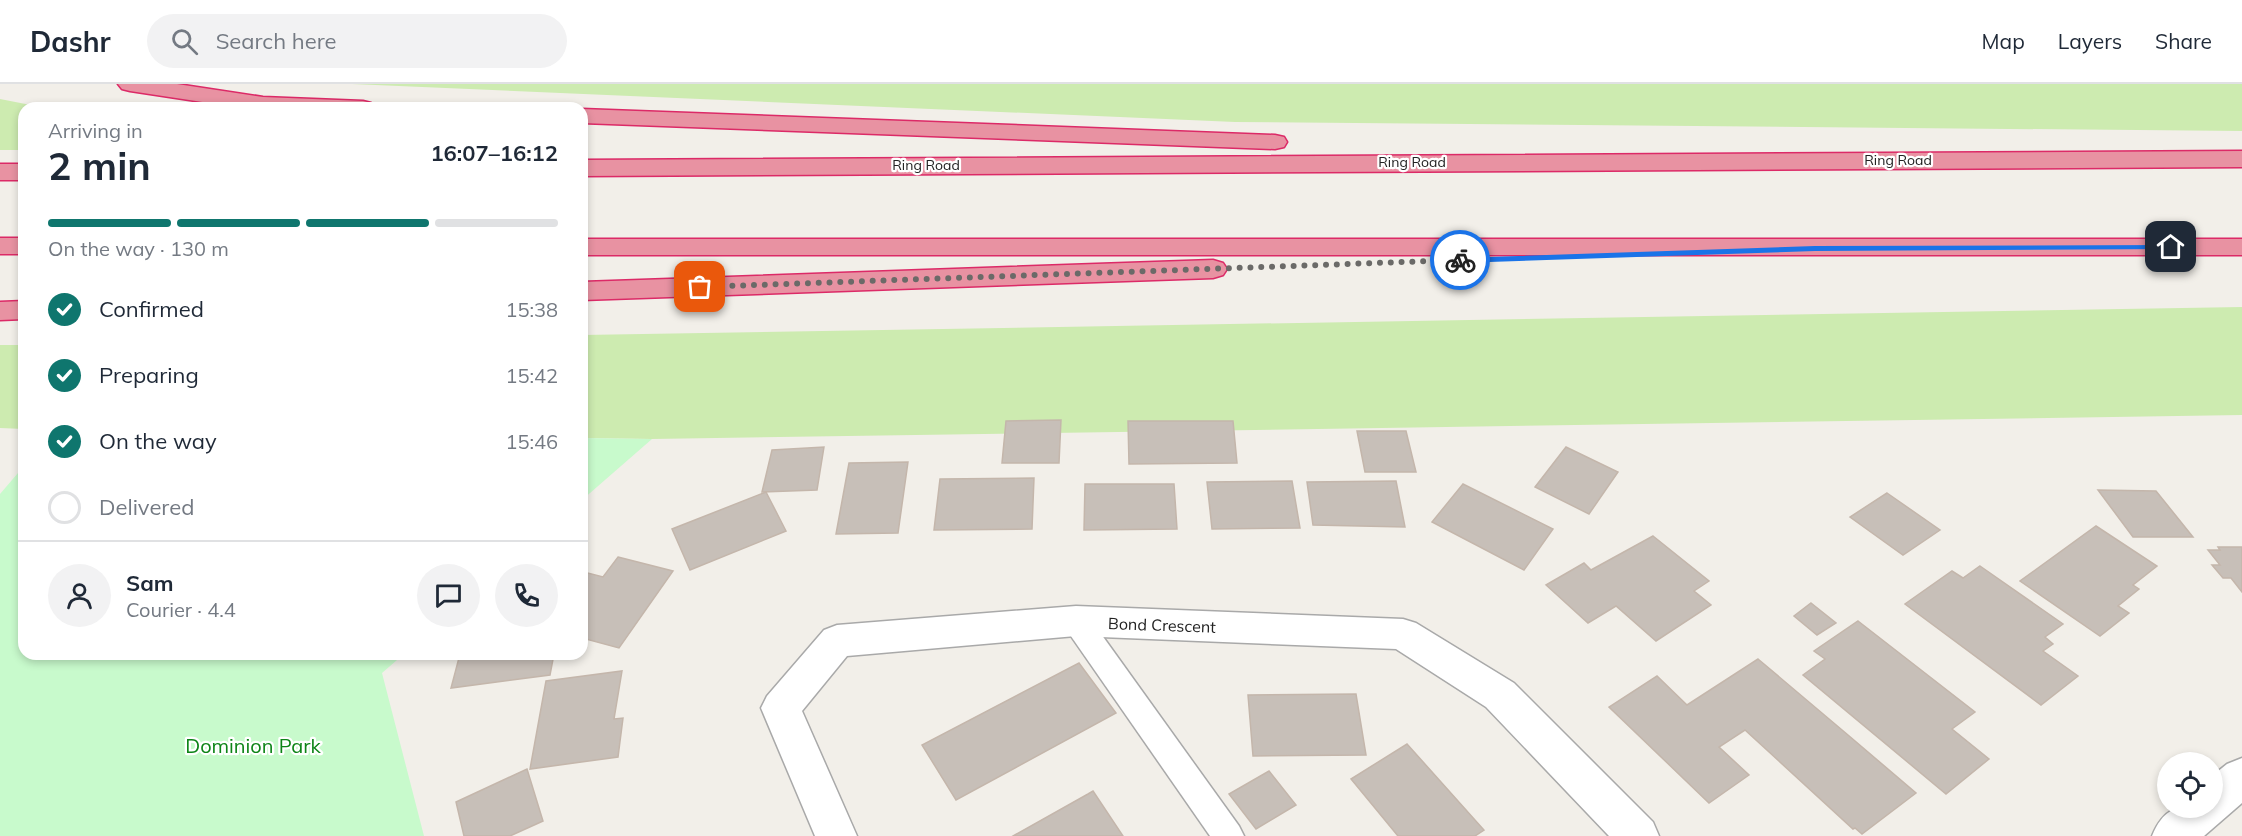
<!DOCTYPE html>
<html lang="en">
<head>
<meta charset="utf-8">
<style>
	:root { --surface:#fff; --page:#f2f2f3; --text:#1f2937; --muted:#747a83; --line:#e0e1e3; --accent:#0f766e }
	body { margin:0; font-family:Mulish,sans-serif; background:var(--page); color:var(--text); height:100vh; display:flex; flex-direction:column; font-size:22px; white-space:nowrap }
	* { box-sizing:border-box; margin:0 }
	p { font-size:20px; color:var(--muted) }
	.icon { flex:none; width:33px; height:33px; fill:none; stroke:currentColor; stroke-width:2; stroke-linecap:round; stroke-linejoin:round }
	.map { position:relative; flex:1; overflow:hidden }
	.details { position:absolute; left:18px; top:18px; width:570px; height:558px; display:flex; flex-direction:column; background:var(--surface); border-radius:18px; box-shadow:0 3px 9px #0003 }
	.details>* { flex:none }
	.buttons { position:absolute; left:2157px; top:668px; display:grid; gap:12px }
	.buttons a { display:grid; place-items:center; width:66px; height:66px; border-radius:50%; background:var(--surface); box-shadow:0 3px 9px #0003; font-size:30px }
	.pin { position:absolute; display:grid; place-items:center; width:51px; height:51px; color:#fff; margin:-26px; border-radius:12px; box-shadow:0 3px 9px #0006 }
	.courier { position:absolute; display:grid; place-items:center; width:60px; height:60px; margin:-30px; border:4px solid #1a73e8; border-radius:50%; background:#fff; color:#222; box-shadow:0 2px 8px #0007 }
	.headline em { font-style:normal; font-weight:700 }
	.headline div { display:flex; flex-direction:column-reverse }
	.headline { display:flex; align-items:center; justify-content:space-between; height:102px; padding:0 30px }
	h1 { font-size:39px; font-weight:700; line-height:45px }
	.bar { display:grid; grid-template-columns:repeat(4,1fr); gap:9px 6px; align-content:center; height:72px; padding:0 30px }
	.bar i { height:8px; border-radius:4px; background:var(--line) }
	.bar .active { background:var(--accent) }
	.bar p { grid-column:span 4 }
	.line { display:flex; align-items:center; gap:15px; padding:0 30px; border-top:2px solid var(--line) }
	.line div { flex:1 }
	.round { display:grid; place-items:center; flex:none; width:63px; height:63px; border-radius:32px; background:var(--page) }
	ol { padding:0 30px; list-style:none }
	li { display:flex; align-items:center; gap:18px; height:66px }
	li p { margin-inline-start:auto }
	li .icon { padding:6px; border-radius:50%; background:var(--accent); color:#fff; stroke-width:4 }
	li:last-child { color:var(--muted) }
	li i { width:33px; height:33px; border:3px solid var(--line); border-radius:50% }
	header { display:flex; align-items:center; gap:36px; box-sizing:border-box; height:84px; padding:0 30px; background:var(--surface); border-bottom:2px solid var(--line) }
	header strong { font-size:28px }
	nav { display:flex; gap:33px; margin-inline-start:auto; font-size:21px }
	.search { width:420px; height:54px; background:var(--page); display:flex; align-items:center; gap:15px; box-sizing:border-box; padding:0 21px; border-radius:33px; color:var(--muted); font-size:22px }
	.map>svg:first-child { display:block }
</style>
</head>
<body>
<header>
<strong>Dashr</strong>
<div class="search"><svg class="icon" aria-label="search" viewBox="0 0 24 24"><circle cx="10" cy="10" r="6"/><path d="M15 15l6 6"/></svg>Search here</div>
<nav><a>Map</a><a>Layers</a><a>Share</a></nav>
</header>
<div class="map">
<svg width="2242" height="752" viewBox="0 0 2242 752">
	<rect width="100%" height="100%" fill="#f2efe9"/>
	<g fill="#cdebb0">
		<polygon points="352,0 2242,0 2242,47 1235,38"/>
		<polygon points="0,15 46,24 24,24 24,66 0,66"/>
		<polygon points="2242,223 2242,331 652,355 582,354 582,251"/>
		<polygon points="0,261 24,261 24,345 0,344"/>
	</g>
	<g fill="#c8facc">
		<polygon points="582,354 652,355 582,416"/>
		<polygon points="24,382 24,570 404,570 382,589 424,752 0,752 0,410"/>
	</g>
	<g fill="#c7bfb8" stroke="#c4b6ab" stroke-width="1.5">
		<polygon points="1061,336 1059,379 1002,379 1006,337"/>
		<polygon points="1128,337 1233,337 1237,379 1129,380"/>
		<polygon points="1357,347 1406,347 1416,388 1365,388"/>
		<polygon points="824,363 817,406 762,408 772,366"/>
		<polygon points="1566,363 1618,388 1589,430 1535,403"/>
		<polygon points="908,378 898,449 836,450 849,379"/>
		<polygon points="1034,394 1032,445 934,446 940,395"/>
		<polygon points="1292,397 1300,444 1212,445 1207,398"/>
		<polygon points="1396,397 1405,443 1313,441 1307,398"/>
		<polygon points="1085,400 1174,400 1177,445 1084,446"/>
		<polygon points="1463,400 1553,445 1524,486 1432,438"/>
		<polygon points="2098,406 2156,407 2193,453 2133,453"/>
		<polygon points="766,408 786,447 690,486 672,445"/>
		<polygon points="1887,409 1940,446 1903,471 1850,433"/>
		<polygon points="2096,442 2157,482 2133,501 2139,505 2118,522 2129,529 2100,552 2020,497"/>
		<polygon points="1653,452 1709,497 1694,507 1711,521 1656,557 1616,522 1588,539 1546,501 1584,479 1591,486"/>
		<polygon points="2218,463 2242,463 2242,508 2231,494 2223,494 2212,481 2220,481 2208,466 2220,466"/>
		<polygon points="618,473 673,487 619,564 582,554 582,497 588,489 603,493"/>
		<polygon points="1980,482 2063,540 2045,553 2053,560 2043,567 2078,592 2041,621 1905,520 1952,487 1963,494"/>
		<polygon points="1811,519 1836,539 1817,551 1794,532"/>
		<polygon points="1858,537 1975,628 1952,645 1989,675 1946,710 1803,591 1825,575 1814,567"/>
		<polygon points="460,570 554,570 550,591 451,604"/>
		<polygon points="1758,575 1848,651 1916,709 1862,750 1855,744 1853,745 1745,646 1719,663 1749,691 1709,719 1609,623 1657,592 1687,621"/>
		<polygon points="1079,579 1116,629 956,716 922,661"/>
		<polygon points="622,587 614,635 623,634 618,673 530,685 546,597"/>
		<polygon points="1356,610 1366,671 1253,672 1248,611"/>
		<polygon points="1407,660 1484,746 1475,752 1398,752 1351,695"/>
		<polygon points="527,685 543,737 510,752 464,752 456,718"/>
		<polygon points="1269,687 1296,721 1256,745 1229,710"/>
		<polygon points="1093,707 1123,752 1013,752 1088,710"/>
	</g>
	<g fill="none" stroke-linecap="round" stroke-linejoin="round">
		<g stroke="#a9a9a9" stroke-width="3">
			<polygon id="lane" points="1076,526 1086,529 1239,742 1244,752 1210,752 1066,545 1062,537 1066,529"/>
		</g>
		<g stroke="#a9a9a9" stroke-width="3">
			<g id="street">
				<polygon points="1076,522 1403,535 1416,539 1514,599 1653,738 1659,752 1609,752 1486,623 1396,565 1076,552 847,572 802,627 857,752 815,752 761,624 767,612 824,546 837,541"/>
				<path d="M2242,674V719L2204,752H2152C2166,719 2181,723 2212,723V692L2227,680Z"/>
			</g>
		</g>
		<g stroke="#dc2a67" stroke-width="3">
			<g id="highway">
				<polygon points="118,0 177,0 263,13 363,17 371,19 375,24 242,24 130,7 122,5"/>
				<polygon points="582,25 1275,51 1284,53 1287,58 1284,63 1275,65 582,39"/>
				<polygon points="2242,67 2242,83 582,92 582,76"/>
				<rect x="0" y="80" width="24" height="16"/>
				<rect x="0" y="154" width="24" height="16"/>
				<rect x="582" y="155" width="1660" height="16"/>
				<polygon points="1213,176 1223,179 1227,185 1223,191 1213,194 582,216 582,198"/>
				<polygon points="24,217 24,235 0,236 0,218"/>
			</g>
		</g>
		<use href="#lane" fill="#fff" fill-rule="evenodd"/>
		<use href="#street" fill="#fff" fill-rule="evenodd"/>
		<use href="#highway" fill="#e892a2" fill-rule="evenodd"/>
	</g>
	<polygon fill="#1a73e8" points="2171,161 2174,161 2174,165 1815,167 1460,179 1456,176 1460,174 1815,162"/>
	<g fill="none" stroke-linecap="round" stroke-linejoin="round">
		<polyline stroke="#6b6a68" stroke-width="6" stroke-dasharray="0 10.8" points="700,203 1460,176"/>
	</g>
	<g text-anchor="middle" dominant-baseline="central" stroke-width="4.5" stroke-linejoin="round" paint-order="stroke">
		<g font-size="14" fill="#222" stroke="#fff">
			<text x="1898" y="76">Ring Road</text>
			<text x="1412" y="78">Ring Road</text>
			<text x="926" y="81">Ring Road</text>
		</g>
		<g font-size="16" fill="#222" stroke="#fff">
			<text transform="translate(1162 541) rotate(2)">Bond Crescent</text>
		</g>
		<g font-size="20" fill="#0c8416" stroke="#fff">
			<text x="253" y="661">Dominion Park</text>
		</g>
	</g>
</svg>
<div class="buttons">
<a><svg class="icon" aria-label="locate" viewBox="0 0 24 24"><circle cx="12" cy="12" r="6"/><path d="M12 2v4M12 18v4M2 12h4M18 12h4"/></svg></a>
</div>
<div class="pin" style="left:700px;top:203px;background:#ea580c"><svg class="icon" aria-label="bag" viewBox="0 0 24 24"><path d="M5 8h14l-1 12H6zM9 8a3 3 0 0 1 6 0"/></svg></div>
<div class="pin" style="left:2171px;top:163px;background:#1f2937"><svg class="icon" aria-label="home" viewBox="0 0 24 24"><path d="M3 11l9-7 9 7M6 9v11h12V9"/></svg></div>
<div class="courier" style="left:1460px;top:176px"><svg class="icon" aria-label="bike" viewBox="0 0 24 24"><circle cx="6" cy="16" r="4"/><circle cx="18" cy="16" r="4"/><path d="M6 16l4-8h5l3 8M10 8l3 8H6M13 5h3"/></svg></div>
<section class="details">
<div class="headline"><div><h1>2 min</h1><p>Arriving in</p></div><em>16:07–16:12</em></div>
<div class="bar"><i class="active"></i><i class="active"></i><i class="active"></i><i></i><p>On the way · 130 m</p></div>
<ol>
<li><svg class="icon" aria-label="check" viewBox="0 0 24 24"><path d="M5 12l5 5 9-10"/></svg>Confirmed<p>15:38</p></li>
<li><svg class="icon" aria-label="check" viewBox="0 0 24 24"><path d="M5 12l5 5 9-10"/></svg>Preparing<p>15:42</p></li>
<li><svg class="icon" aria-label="check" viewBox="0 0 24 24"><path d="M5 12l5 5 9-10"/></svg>On the way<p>15:46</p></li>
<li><i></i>Delivered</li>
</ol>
<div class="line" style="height:108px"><a class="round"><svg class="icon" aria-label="person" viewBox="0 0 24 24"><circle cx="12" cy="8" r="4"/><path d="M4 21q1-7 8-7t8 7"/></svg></a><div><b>Sam</b><p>Courier · 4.4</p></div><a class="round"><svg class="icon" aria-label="chat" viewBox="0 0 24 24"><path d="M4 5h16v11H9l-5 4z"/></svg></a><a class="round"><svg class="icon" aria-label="phone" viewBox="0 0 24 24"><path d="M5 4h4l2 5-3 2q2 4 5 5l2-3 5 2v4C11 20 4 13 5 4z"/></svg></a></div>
</section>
</div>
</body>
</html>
